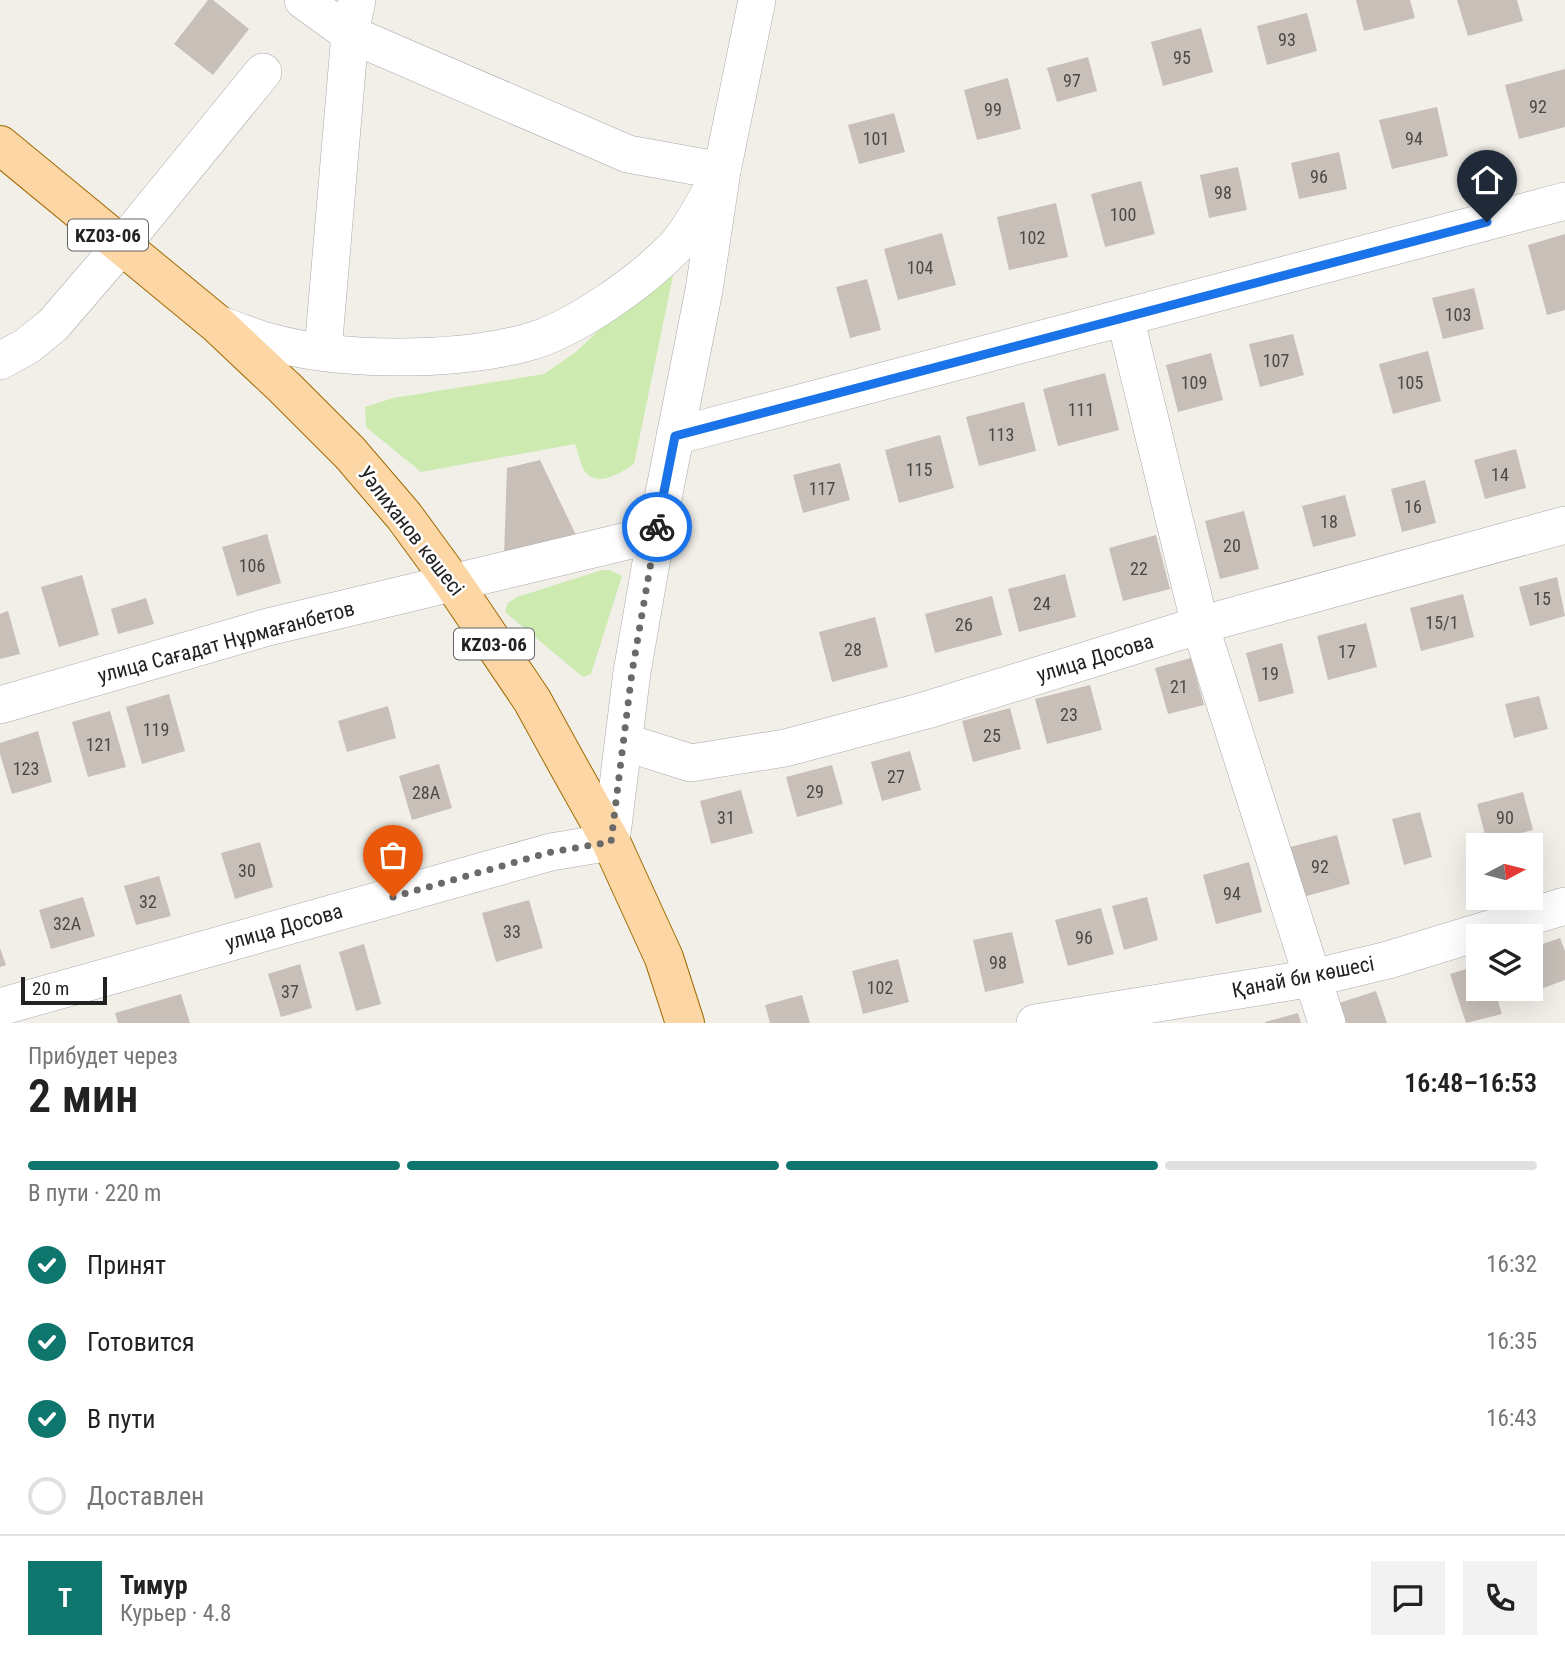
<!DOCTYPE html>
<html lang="ru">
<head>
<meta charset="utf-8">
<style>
	:root { --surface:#fff; --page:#f2f2f2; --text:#222; --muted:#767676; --line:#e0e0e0; --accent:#0f766e }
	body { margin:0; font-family:"Roboto Condensed",sans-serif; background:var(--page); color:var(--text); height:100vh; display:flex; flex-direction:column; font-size:26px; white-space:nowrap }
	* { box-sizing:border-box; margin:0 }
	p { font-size:23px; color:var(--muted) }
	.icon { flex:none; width:38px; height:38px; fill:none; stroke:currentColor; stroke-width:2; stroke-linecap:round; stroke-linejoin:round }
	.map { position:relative; height:1023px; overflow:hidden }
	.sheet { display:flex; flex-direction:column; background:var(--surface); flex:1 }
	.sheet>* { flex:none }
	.needle { width:46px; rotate:83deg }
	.tools { position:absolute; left:1466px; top:833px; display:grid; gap:14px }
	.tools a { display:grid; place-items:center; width:77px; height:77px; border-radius:0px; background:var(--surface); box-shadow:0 7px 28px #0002; font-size:35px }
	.scale { position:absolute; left:21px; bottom:18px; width:86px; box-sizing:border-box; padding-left:7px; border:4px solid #222; border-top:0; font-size:19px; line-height:24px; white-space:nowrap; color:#222; -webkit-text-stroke:5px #fff; paint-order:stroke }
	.pin { position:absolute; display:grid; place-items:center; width:60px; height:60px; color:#fff; margin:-72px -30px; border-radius:50% 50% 50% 0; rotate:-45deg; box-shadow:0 0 7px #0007 }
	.pin .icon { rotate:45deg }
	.courier { position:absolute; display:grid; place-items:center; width:70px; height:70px; margin:-35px; border:5px solid #1a73e8; border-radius:50%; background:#fff; color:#222; box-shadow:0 2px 9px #0007 }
	.headline em { font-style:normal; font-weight:600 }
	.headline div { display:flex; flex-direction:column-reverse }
	.headline { display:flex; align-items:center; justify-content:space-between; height:119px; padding:0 28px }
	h1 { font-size:46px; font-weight:600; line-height:52px }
	.bar { display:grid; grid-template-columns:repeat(4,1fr); gap:10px 7px; align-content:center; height:84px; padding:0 28px }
	.bar i { height:9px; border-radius:5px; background:var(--line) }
	.bar .active { background:var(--accent) }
	.bar p { grid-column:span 4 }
	.line { display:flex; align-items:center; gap:18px; padding:0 28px; border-top:2px solid var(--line) }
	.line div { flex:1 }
	.round { display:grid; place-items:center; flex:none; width:74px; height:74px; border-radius:0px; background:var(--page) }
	ol { padding:0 28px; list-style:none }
	li { display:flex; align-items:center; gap:21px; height:77px }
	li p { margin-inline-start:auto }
	li .icon { padding:7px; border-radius:50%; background:var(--accent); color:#fff; stroke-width:4 }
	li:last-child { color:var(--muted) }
	li i { width:38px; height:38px; border:4px solid var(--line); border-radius:50% }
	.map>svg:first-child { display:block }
</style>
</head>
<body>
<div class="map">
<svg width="1565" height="1023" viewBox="0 0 1565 1023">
	<rect width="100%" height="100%" fill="#f2efe9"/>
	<g fill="#cdebb0">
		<path d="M674,271L634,464C621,473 596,489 584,470C580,463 578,452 575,444L421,472L366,427L365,407L393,398L544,374L576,352L603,326Z"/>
		<polygon points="602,570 610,570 622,576 591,674 583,677 505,612 508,603 517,597"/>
	</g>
	<g fill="#c7bfb8">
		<polygon points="208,0 213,0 249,29 213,75 174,44"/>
		<polygon points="1356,0 1410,0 1415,18 1364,31"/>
		<polygon points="1457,0 1517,0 1523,21 1468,36"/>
		<polygon points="1307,13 1317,51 1267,65 1257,26"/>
		<polygon points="1201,28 1213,72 1163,86 1151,42"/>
		<polygon points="1088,57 1097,91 1057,102 1047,68"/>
		<polygon points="1565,69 1565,127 1519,139 1505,85"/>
		<polygon points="1008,78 1021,129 977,140 964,90"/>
		<polygon points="1437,107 1448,156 1392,169 1379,120"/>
		<polygon points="894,113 905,152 859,164 848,125"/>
		<polygon points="1339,152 1347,189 1299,199 1291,163"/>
		<polygon points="1238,167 1247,210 1209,218 1200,175"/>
		<polygon points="1141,181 1155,234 1105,247 1091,194"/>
		<polygon points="1056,203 1068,257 1009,270 997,217"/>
		<polygon points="942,233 956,285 898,300 884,249"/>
		<polygon points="1565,234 1565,310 1547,315 1528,245"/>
		<polygon points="867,279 881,330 850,338 836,287"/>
		<polygon points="1474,288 1484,329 1443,339 1432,298"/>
		<polygon points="1293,334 1304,375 1260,387 1249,344"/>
		<polygon points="1428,351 1441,401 1393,414 1379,364"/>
		<polygon points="1211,353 1223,400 1178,412 1166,365"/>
		<polygon points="1105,373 1119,430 1058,446 1043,389"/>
		<polygon points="1024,402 1036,451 979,466 966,417"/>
		<polygon points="940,435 954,488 899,503 885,450"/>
		<polygon points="1516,449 1526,488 1485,499 1474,460"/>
		<polygon points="540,460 577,537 504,556 507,468"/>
		<polygon points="840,463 850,500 803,513 793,475"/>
		<polygon points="1425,480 1436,523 1402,532 1391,489"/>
		<polygon points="1345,495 1356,536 1313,547 1302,506"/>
		<polygon points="1244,511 1259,569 1220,579 1205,521"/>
		<polygon points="267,534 281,583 237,596 222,547"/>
		<polygon points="1156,535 1170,589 1123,601 1109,548"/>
		<polygon points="1065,574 1076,617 1019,632 1008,589"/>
		<polygon points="82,575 99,635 59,647 41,587"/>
		<polygon points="1557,577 1565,616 1530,626 1519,587"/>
		<polygon points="1463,594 1474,637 1421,651 1410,608"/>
		<polygon points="992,596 1002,635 935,653 925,614"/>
		<polygon points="146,598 154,624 118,634 111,609"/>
		<polygon points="8,611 20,654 0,659 0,614"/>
		<polygon points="875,617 888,667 832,682 819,632"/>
		<polygon points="1366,623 1377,667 1328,680 1317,636"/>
		<polygon points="1282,643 1294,693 1259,702 1246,653"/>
		<polygon points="1191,658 1204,705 1168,714 1155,668"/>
		<polygon points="1090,685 1102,730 1047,744 1035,699"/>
		<polygon points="169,694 185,751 142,764 126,707"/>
		<polygon points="1539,696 1548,729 1514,738 1505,704"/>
		<polygon points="388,706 396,738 347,752 338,721"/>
		<polygon points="1010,708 1021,749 973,762 962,721"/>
		<polygon points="110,711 126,767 88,777 72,722"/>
		<polygon points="38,731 52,782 12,794 0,754 0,743"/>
		<polygon points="910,751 921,790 882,801 871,762"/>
		<polygon points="439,764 452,808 412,820 399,776"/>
		<polygon points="832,765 843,804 797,817 786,777"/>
		<polygon points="741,790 753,833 711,844 700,801"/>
		<polygon points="1523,792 1533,830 1487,842 1477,804"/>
		<polygon points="1420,812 1432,857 1404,865 1392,819"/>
		<polygon points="1337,835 1350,884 1303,897 1290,847"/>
		<polygon points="260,842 273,887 235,899 221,853"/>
		<polygon points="1249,862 1262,912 1216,924 1203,875"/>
		<polygon points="159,876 171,916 136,925 124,886"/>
		<polygon points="83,897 95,936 51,949 39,910"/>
		<polygon points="1147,897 1158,940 1124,950 1112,906"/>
		<polygon points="529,900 543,948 496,962 482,913"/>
		<polygon points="1101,908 1114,954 1068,966 1055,920"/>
		<polygon points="1012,932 1024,983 985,992 973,940"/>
		<polygon points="1560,938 1565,951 1565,980 1535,991 1531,980 1531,948"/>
		<polygon points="364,944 381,1004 356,1011 339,952"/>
		<polygon points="0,948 6,965 0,967"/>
		<polygon points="898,959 909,1002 863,1014 852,971"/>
		<polygon points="300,964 312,1008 281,1017 268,974"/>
		<polygon points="1479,965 1479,989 1494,989 1502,1014 1466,1023 1450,974"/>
		<polygon points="1376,991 1387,1023 1342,1023 1336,1004"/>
		<polygon points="181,994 190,1023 118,1023 115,1013"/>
		<polygon points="802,995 810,1023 770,1023 765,1005"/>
		<polygon points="1298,1013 1301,1023 1265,1023 1265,1022"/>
	</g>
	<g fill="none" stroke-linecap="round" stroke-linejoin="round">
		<g stroke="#a9a9a9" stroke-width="38">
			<g id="minor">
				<polyline points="303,0 350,34 628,154 722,171"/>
				<polyline points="1125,317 1200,625 1327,1023"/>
				<path d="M216,323C232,329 249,336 266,341C339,362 452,362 525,343C573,331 641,282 676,246C691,229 702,207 713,187"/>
				<polyline points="323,351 350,34 357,0"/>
				<polyline points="0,361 27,346 53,325 121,246 263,72"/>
				<polyline points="675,436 1565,201"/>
				<polyline points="0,705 268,627 656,534"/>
				<polyline points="624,742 691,763 785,748 927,710 1200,625 1565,525"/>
				<polyline points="0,1007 551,852 611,842 632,672 656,534 704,290 722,171 757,0"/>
				<polyline points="1035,1023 1313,978 1388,960 1565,906"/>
			</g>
		</g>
		<g stroke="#a06b00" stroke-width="40">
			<polyline id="major" points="0,145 216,323 285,388 350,453 404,516 453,583 532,700 565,760 611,842 664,958 685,1023"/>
		</g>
		<use href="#minor" stroke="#fff" stroke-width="37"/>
		<use href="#major" stroke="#fcd6a4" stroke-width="38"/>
	</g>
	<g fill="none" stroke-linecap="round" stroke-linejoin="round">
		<polyline stroke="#6b6a68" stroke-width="7" stroke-dasharray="0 12.6" points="393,897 551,852 611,842 632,672 657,527"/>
		<polyline stroke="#1a73e8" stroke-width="9" points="657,527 675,436 1487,222"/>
	</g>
	<g text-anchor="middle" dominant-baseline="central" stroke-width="5" stroke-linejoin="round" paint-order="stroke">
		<g font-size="18" fill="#4b4948">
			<text x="1287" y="39">93</text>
			<text x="1182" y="57">95</text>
			<text x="1072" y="80">97</text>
			<text x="1538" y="106">92</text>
			<text x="993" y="109">99</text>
			<text x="876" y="138">101</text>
			<text x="1414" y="138">94</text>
			<text x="1319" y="176">96</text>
			<text x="1223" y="192">98</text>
			<text x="1123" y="214">100</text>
			<text x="1032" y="237">102</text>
			<text x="920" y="267">104</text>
			<text x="1458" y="314">103</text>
			<text x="1276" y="360">107</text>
			<text x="1194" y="382">109</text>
			<text x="1410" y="382">105</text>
			<text x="1081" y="409">111</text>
			<text x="1001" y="434">113</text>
			<text x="919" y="469">115</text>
			<text x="1500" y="474">14</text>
			<text x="822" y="488">117</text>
			<text x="1413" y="506">16</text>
			<text x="1329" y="521">18</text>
			<text x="1232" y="545">20</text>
			<text x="252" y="565">106</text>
			<text x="1139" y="568">22</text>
			<text x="1542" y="598">15</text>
			<text x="1042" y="603">24</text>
			<text x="1442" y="622">15/1</text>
			<text x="964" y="624">26</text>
			<text x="853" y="649">28</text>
			<text x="1347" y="651">17</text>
			<text x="1270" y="673">19</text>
			<text x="1179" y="686">21</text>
			<text x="1069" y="714">23</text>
			<text x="156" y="729">119</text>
			<text x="992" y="735">25</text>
			<text x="99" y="744">121</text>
			<text x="26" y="768">123</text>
			<text x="896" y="776">27</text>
			<text x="815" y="791">29</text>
			<text x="426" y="792">28А</text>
			<text x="726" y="817">31</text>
			<text x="1505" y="817">90</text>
			<text x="1320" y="866">92</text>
			<text x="247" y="870">30</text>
			<text x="1232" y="893">94</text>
			<text x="148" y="901">32</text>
			<text x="67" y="923">32А</text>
			<text x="512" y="931">33</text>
			<text x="1084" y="937">96</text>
			<text x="998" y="962">98</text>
			<text x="880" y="987">102</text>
			<text x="290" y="991">37</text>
		</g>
		<g fill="#fff" stroke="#646464" stroke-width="2">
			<rect x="68" y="219.5" width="80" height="31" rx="5"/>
			<rect x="454" y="628.5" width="80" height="31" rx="5"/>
		</g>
		<g font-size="19" font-weight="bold" fill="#222">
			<text x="108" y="235">KZ03-06</text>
			<text x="494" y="644">KZ03-06</text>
		</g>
		<g font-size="21" fill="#222" stroke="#fff">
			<text transform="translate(411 531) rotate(52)">Уәлиханов көшесі</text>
			<text transform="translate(226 642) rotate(-15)">улица Сағадат Нұрмағанбетов</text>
			<text transform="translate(1095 658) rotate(-17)">улица Досова</text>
			<text transform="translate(284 927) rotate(-16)">улица Досова</text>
			<text transform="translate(1303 977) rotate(-11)">Қанай би көшесі</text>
		</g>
	</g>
</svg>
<div class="tools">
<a><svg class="needle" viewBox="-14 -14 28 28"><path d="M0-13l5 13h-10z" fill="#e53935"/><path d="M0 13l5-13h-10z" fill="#767676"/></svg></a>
<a><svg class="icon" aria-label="layers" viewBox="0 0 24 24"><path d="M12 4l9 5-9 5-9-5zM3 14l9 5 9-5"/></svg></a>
</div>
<div class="scale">20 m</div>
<div class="pin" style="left:393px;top:897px;background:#ea580c"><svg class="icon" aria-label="bag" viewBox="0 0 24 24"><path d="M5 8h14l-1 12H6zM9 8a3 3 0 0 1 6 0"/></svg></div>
<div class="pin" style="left:1487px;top:222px;background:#1f2937"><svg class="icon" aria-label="home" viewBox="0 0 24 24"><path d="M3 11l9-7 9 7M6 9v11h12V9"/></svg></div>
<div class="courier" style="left:657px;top:527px"><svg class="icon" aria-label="bike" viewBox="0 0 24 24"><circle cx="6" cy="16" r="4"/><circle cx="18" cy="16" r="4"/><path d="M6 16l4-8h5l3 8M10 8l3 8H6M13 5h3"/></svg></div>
</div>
<section class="sheet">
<div class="headline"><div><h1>2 мин</h1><p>Прибудет через</p></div><em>16:48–16:53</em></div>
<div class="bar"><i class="active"></i><i class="active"></i><i class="active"></i><i></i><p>В пути · 220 m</p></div>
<ol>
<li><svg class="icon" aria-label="check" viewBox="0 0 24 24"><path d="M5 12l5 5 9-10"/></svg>Принят<p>16:32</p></li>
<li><svg class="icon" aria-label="check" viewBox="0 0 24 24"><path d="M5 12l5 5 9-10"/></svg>Готовится<p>16:35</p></li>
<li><svg class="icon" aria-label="check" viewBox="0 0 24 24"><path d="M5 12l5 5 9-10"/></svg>В пути<p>16:43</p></li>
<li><i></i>Доставлен</li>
</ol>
<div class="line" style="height:126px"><b class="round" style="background:var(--accent);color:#fff">Т</b><div><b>Тимур</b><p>Курьер · 4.8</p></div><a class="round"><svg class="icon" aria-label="chat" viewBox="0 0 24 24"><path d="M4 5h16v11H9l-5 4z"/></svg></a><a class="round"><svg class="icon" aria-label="phone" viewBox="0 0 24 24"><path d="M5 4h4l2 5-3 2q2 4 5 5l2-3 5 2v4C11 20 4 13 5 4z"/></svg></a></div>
</section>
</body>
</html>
